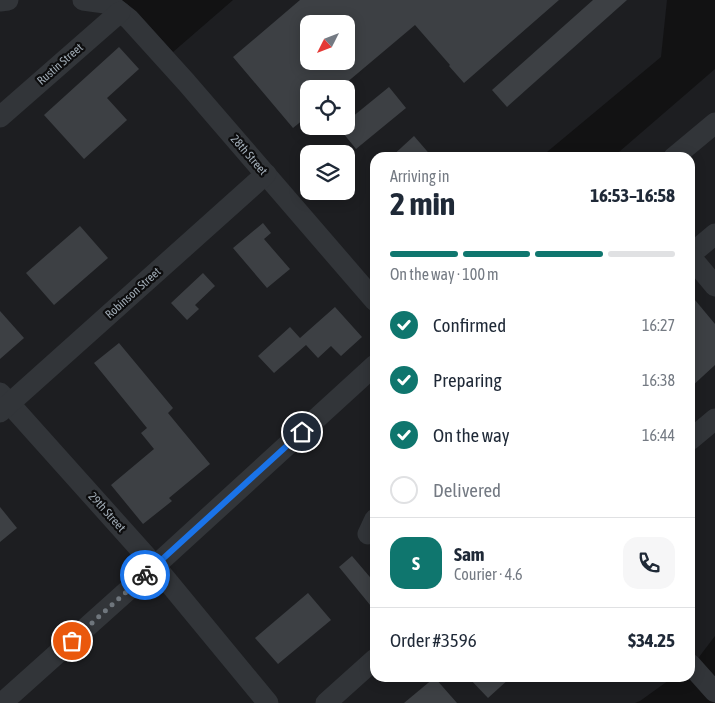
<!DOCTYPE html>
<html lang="en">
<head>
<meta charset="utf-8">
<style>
	:root { --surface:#fff; --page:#f6f6f7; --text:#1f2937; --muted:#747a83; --line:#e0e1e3; --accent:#0f766e }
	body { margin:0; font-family:"Asap Condensed",sans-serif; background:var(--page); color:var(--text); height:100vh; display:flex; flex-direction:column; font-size:19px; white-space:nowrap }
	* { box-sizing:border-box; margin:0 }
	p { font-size:16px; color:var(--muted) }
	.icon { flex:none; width:28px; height:28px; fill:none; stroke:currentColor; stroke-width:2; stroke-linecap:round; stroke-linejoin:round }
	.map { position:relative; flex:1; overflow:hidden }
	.panel { position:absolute; left:370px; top:152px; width:325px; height:530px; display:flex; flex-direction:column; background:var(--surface); border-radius:15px; box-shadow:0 2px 12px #0003 }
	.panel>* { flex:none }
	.needle { width:32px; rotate:228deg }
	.fabs { position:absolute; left:300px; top:15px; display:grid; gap:10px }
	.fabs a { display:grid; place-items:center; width:55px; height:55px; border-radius:10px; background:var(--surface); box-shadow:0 2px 12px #0003; font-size:25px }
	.pin { position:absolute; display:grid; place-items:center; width:42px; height:42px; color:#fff; margin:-21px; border:2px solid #fff; border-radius:50%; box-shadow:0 1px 5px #0007 }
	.courier { position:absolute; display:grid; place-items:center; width:50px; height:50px; margin:-25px; border:4px solid #1a73e8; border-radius:50%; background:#fff; color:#222; box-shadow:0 1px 6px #0007 }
	.summary em { font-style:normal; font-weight:700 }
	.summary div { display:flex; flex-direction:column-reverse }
	.summary { display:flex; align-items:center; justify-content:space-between; height:85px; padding:0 20px }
	h1 { font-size:32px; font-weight:700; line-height:38px }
	.bar { display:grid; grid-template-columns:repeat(4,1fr); gap:8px 5px; align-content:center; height:60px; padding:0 20px }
	.bar i { height:6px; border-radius:4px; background:var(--line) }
	.bar .active { background:var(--accent) }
	.bar p { grid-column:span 4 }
	.line { display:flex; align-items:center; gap:12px; padding:0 20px; border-top:1px solid var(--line) }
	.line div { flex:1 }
	.round { display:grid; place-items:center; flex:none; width:52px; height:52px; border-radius:15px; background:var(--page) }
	ol { padding:0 20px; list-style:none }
	li { display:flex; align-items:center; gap:15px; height:55px }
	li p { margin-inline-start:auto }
	li .icon { padding:5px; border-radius:50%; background:var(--accent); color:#fff; stroke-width:4 }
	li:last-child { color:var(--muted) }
	li i { width:28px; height:28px; border:2px solid var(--line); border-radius:50% }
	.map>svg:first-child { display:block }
</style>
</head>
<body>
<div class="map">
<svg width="715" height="703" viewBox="0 0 715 703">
	<rect width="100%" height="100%" fill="#121213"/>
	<g fill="#1d1e21" fill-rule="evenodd">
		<path d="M0,0H122L138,13L173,52L233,0H667L661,57L541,157L375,158V678H672L640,701L635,703H0ZM309,24H346V61H309ZM309,89H346V126H309ZM309,154H346V191H309Z"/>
		<polygon points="715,69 715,636 699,657 690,664 690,158 612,158"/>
	</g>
	<g fill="#3d4044" fill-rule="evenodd">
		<path d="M300,0H559L464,83L449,66L450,65L415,25L339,89H309V115L293,128L233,57ZM309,24H346V61H309Z"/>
		<polygon points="593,0 627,0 507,107 492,90"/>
		<polygon points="119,47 139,69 107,98 127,120 84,159 44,115"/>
		<polygon points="389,87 406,108 356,149 339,128 341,126 346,126 346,122"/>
		<polygon points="414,136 433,158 390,158"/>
		<polygon points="263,223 271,233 264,239 290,269 267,288 233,248"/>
		<polygon points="80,226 108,258 54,305 26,273"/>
		<polygon points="203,273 215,286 195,305 199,309 187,320 171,303"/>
		<polygon points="690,294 715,324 715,365 690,388"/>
		<polygon points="335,307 362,337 341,356 331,346 318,358 306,345 274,373 258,356 290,327 300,338"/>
		<polygon points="0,311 24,338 0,359"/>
		<polygon points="119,343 173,408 168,413 210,464 169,498 172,501 143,524 111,485 154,449 141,433 147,428 94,363"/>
		<polygon points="0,507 17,528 0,542"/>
		<polygon points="352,556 375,583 375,611 339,567"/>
		<polygon points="308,593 331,620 278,664 255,638"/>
		<polygon points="434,678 435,678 457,703 404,703"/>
		<polygon points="469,678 510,678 488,698"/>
	</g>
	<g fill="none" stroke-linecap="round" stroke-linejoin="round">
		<g stroke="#323539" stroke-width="21">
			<polyline points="83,0 105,3 115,8 129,19 186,82 375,301"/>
			<polyline points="0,1 8,0"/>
			<polyline points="0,117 120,12"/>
			<polyline points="673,158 715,123"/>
			<polyline points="690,255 715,234"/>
			<polyline points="690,256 715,286"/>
			<polyline points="0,393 155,566 268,703"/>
			<polyline points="0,412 266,174"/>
			<polyline points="690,440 715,419"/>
			<polyline points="368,534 375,519"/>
			<polyline points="690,664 715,692"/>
			<polyline points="2,703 155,566 375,365"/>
			<polyline points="326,703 375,659"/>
		</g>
	</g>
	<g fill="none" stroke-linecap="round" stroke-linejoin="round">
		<polyline stroke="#6f767d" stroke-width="5" stroke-dasharray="0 9" points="72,641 145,575"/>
		<polyline stroke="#1a73e8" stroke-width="6" points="145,575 302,432"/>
	</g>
	<g text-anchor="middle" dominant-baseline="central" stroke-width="4.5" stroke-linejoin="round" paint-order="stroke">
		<g font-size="12" fill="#a1acb6" stroke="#0d0d0e">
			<text transform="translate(60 64) rotate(-41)">Rustin Street</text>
			<text transform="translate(249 155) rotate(49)">28th Street</text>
			<text transform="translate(133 293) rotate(-42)">Robinson Street</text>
			<text transform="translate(107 512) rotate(48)">29th Street</text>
		</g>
	</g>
</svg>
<div class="fabs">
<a><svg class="needle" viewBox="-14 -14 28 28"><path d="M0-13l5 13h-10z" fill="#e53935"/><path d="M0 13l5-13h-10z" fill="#747a83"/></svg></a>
<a><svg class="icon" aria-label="locate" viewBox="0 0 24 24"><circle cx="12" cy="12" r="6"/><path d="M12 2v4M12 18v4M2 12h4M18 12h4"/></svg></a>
<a><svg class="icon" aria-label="layers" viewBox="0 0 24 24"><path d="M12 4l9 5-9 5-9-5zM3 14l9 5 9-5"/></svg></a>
</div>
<div class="pin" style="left:72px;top:641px;background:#ea580c"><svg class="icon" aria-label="bag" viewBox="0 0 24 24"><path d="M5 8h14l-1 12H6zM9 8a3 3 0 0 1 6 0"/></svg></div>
<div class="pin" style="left:302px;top:432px;background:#1f2937"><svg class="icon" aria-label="home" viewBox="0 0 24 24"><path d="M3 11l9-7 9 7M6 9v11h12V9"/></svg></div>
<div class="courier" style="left:145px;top:575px"><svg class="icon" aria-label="bike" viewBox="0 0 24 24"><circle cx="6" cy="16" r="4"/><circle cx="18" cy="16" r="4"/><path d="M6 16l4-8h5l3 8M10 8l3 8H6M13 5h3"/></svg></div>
<section class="panel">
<div class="summary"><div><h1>2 min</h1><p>Arriving in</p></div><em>16:53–16:58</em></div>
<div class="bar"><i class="active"></i><i class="active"></i><i class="active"></i><i></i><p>On the way · 100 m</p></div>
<ol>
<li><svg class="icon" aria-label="check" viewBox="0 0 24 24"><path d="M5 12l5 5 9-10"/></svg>Confirmed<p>16:27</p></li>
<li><svg class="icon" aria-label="check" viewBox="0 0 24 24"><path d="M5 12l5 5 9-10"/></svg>Preparing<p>16:38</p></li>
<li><svg class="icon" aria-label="check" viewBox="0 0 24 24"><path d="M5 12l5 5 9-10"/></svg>On the way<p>16:44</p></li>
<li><i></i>Delivered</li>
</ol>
<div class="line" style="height:90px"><b class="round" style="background:var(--accent);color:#fff">S</b><div><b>Sam</b><p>Courier · 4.6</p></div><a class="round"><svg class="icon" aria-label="phone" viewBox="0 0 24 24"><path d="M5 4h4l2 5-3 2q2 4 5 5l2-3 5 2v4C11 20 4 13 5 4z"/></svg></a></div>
<div class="line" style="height:65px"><div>Order #3596</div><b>$34.25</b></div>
</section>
</div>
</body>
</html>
